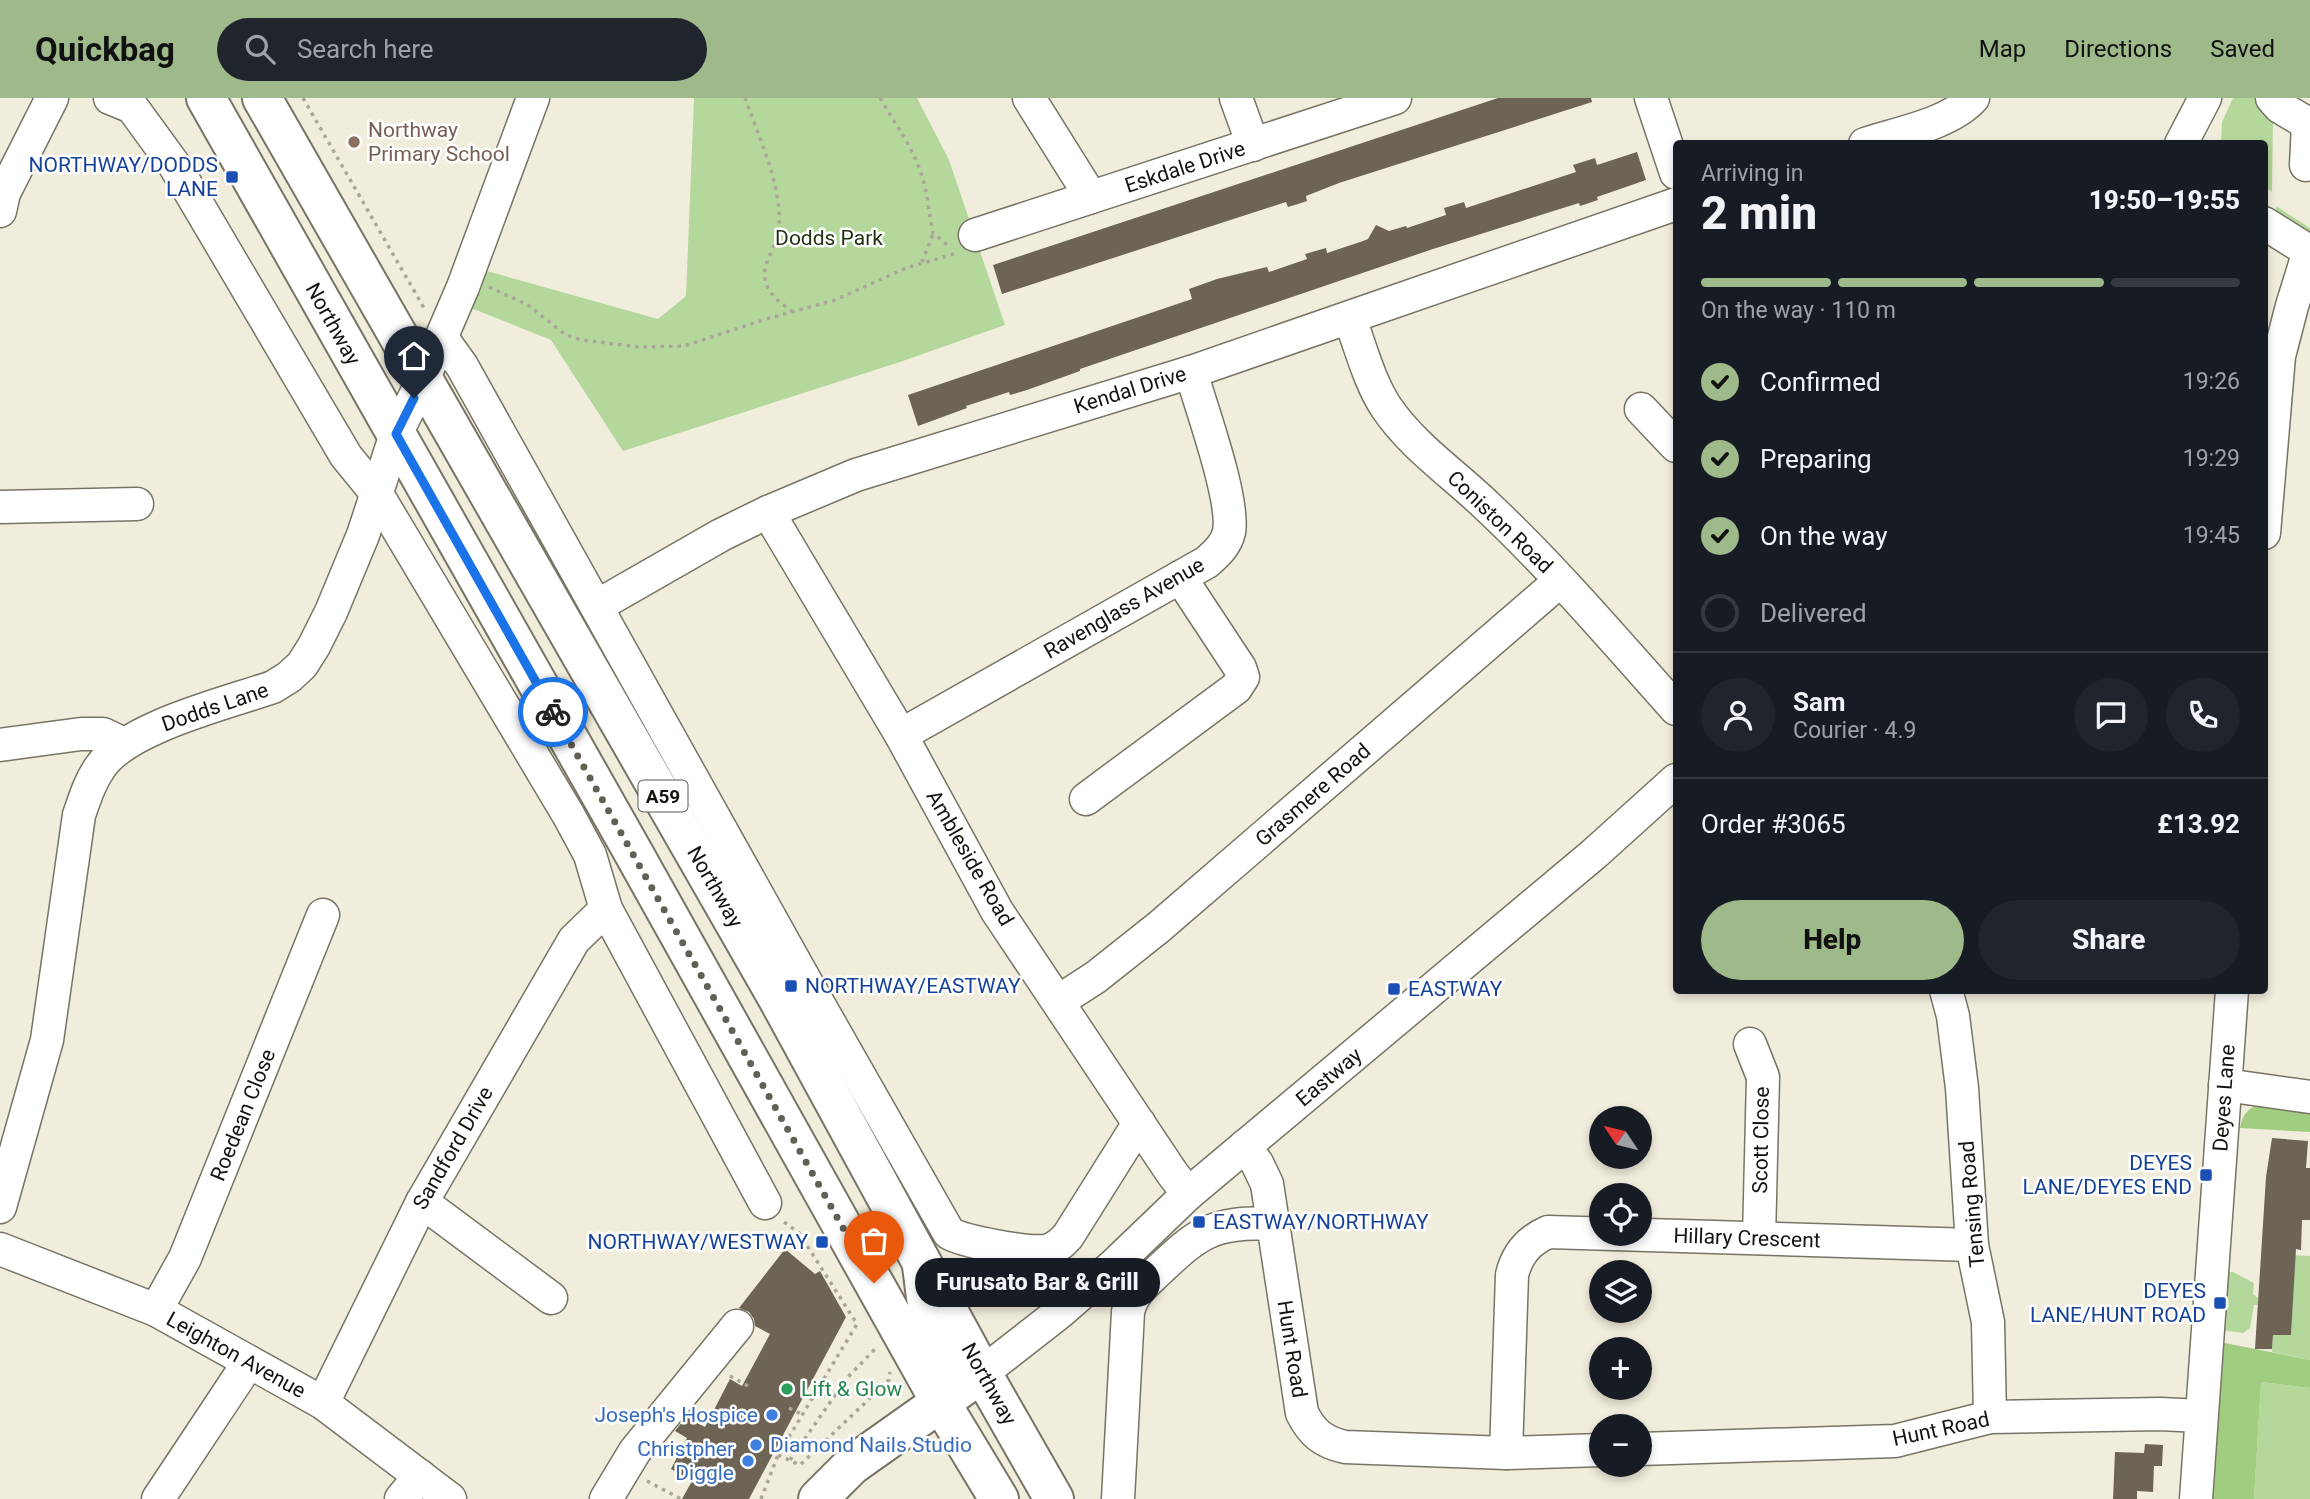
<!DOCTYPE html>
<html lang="en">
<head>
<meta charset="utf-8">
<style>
	:root { --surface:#171b24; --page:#20242c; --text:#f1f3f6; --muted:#9ea1a6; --line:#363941; --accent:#9eb98a }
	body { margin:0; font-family:Roboto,sans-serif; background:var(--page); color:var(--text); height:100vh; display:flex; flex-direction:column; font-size:26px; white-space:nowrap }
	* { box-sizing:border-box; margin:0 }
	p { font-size:23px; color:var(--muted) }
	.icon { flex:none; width:38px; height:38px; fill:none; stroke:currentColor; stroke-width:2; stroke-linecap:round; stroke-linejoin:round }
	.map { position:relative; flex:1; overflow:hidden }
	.drawer { position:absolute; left:1673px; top:42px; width:595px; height:854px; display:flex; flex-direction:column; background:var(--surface); border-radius:7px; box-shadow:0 4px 10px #0003 }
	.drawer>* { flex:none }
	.needle { width:46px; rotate:305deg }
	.tools { position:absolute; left:1589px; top:1008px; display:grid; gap:14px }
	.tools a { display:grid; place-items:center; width:63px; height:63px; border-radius:50%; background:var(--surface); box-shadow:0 4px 10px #0003; font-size:35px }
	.pin { position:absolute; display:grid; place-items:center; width:60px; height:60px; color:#fff; margin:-72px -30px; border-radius:50% 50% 50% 0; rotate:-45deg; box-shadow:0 0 7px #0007 }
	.pin .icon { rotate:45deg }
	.courier { position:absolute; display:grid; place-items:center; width:70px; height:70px; margin:-35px; border:5px solid #1a73e8; border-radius:50%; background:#fff; color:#222; box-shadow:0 2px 9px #0007 }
	.bubble { position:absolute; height:49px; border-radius:24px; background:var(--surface); box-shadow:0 4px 10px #0003; font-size:23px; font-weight:800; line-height:49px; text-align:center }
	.overview em { font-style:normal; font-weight:800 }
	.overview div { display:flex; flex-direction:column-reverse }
	.overview { display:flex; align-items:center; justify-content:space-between; height:119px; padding:0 28px }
	h1 { font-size:46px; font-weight:800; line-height:52px }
	.bar { display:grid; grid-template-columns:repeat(4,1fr); gap:10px 7px; align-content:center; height:84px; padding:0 28px }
	.bar i { height:9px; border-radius:5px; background:var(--line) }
	.bar .active { background:var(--accent) }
	.bar p { grid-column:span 4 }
	.line { display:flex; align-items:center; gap:18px; padding:0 28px; border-top:2px solid var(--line) }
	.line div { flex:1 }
	.round { display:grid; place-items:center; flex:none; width:74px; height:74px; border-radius:37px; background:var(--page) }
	ol { padding:0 28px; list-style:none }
	li { display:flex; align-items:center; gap:21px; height:77px }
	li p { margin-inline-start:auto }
	li .icon { padding:7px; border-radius:50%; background:var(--accent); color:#111; stroke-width:4 }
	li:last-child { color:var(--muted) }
	li i { width:38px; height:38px; border:4px solid var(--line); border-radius:50% }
	.button { display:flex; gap:14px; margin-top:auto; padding:14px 28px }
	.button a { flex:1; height:80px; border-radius:42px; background:var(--accent); color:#111; font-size:28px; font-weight:800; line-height:80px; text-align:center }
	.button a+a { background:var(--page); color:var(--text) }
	header { display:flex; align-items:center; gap:42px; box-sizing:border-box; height:98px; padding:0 35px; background:var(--accent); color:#111 }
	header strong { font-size:33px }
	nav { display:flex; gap:38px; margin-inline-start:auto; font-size:24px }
	.search { width:490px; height:63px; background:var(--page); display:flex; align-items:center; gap:18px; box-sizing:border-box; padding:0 24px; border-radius:38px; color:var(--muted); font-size:26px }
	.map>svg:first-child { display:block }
</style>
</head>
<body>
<header>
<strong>Quickbag</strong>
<div class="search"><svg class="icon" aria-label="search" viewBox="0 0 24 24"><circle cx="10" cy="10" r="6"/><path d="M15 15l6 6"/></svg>Search here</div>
<nav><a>Map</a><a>Directions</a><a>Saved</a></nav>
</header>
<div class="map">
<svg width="2310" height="1401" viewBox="0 0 2310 1401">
	<rect width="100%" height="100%" fill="#f1eddc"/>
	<g fill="#b4d89b">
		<polygon points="694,0 917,0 949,62 1005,227 900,264 623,353 551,242 471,210 487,173 658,221 686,198"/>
		<polygon points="2233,0 2257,0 2273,20 2272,94 2265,88 2264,46 2221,45 2222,24"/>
		<polygon points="2276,108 2310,130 2310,138 2276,117"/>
		<polygon points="2273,1156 2310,1158 2310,1262 2272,1254 2273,1237 2291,1237 2294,1180"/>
		<polygon points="2233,1174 2254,1185 2253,1196 2258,1200 2258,1207 2254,1207 2250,1230 2243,1235 2221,1232 2224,1175"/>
		<polygon points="2261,1284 2310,1290 2310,1401 2254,1401"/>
	</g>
	<g fill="#a0cd80">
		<path d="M2259,1007L2310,1012V1034L2240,1030C2242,1018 2247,1010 2259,1007Z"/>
		<polygon points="2220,1244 2310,1262 2310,1290 2261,1284 2254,1401 2209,1401"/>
	</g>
	<g fill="#6d6456">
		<polygon points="1498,0 1591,0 1592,4 1339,85 1306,98 1307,103 1298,106 1288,109 1286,104 1002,196 993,167"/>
		<polygon points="1637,54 1646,82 1597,99 1598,102 1580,108 1579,105 1433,151 1080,271 1080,273 1027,292 1010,297 1009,294 966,308 967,310 918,328 908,297 1192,201 1189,191 1217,181 1267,169 1269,174 1307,161 1305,156 1326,150 1327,155 1363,143 1368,141 1376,127 1389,133 1406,128 1407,130 1446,117 1444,110 1464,104 1466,110 1576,74 1573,67 1595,60 1597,67"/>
		<polygon points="2272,1040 2308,1043 2306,1070 2310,1070 2310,1122 2302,1122 2301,1152 2296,1151 2291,1237 2273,1237 2272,1251 2255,1251 2266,1079"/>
		<polygon points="785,1151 815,1176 820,1173 846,1219 749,1401 682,1401 692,1383 671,1371 687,1340 675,1333 686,1319 705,1329 730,1281 742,1288 770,1236 755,1228 754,1221 749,1214 739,1210"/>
		<polygon points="2145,1346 2163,1347 2162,1368 2154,1368 2153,1394 2137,1393 2137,1401 2113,1401 2115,1354 2144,1355"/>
	</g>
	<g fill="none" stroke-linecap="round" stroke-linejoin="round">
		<g stroke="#787465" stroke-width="35">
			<g id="minor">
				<polyline points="110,0 132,9 175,68 346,358 377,396 569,718 590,757 606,811 765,1105"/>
				<polyline points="1029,0 1091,99"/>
				<polyline points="1236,0 1253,47"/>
				<polyline points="1651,0 1676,75"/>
				<polyline points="2272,0 2280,9 2310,27"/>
				<path d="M1865,46C1898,35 1950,26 1973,0"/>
				<polyline points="2181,46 2205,0"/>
				<polyline points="2306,67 2308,26"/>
				<polyline points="0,113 4,95 52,0"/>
				<polyline points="2264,125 2310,154"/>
				<polyline points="975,137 1395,0"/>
				<path d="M1350,221C1361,250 1369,283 1386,309C1413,349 1454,376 1488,409C1555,472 1615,543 1676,611"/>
				<path d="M442,240L462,268L801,875L949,1135C964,1144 1028,1155 1046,1153C1055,1151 1062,1145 1068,1138L1139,1025"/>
				<polyline points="1641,311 1676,348"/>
				<polyline points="0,409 137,406"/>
				<polyline points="768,414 901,637 997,813 1172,1075 1188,1096"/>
				<polyline points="2264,435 2279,258 2292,208 2309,153"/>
				<polyline points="597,508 721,437 768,414 856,377 1191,274 1676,106"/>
				<path d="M901,637L1207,464C1217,455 1226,447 1229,434C1235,402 1201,309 1191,274"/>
				<polyline points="0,647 81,636 103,636 124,646"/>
				<polyline points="1086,701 1236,590 1243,579 1240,570 1180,479"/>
				<polyline points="1946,892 1953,918 1962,990 1972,1147 1988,1224 1990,1319"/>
				<polyline points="1059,903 1096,879 1159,829 1560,483"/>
				<polyline points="1750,946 1763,979 1759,1140"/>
				<polyline points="2225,987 2310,999"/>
				<path d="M1244,1049L1257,1065L1267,1086L1302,1315C1312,1335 1323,1344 1345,1349L1506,1355L1601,1352"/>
				<polyline points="422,1104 551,1200"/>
				<path d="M0,1109L47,942L79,717C85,700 90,683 101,668C128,629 227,605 273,589L289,579L302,567L314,548L331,514L363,437L396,336L423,282L463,189L533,0"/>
				<polyline points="0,1151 156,1212 323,1305 450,1401"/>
				<polyline points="156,1212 185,1160 323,817"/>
				<polyline points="982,1275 1059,1215 1114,1167 1188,1096 1594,756 1676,682"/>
				<polyline points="323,1305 422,1104 574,842 606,811"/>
				<polyline points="1640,1351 1895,1343 1990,1319 2160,1316 2201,1318"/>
				<path d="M1506,1355L1512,1177C1517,1156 1528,1143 1548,1134L1972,1147"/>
				<polyline points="158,1401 249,1264"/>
				<polyline points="401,1401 420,1378"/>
				<polyline points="606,1401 635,1353 737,1228"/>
				<path d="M1118,1401L1128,1214C1132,1196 1143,1187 1156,1175C1198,1135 1212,1123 1273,1126"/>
				<polyline points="2196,1401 2232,892"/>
			</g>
		</g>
		<g stroke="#787465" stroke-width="42">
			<g id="major">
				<path d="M922,1168C925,1188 926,1210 932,1228C942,1260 961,1268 941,1305"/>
				<polyline points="818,1401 852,1367 982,1275"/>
			</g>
		</g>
		<g stroke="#787465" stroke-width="42">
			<g id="highway">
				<polyline points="206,0 633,754 941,1305 999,1401"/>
				<polyline points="262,0 777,899 982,1275 1054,1401"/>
			</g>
		</g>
		<g stroke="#aaa799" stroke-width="3.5" stroke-dasharray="3.5 5" stroke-linecap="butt">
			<polyline points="303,0 424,210"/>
			<path d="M745,0C759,40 782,87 779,130C778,148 762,163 765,181C767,195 781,206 792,213"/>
			<path d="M880,0C896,27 914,51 923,81C928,99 929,117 933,135L951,150"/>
			<polyline points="922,164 933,136"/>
			<polyline points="489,189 528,207 566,237 582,242 639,249 684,248 763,222 835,202 906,170 957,155"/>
			<polyline points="972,1195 1037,1181"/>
			<polyline points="730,1278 750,1289"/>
			<polyline points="789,1310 801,1316"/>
			<polyline points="778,1357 800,1367 889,1282 890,1274"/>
			<polyline points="790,1362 847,1280 876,1250"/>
			<polyline points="647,1383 681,1401"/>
			<polyline points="761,1401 778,1357 857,1226 799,1135 784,1124"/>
		</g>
		<use href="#minor" stroke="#fff" stroke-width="32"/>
		<use href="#major" stroke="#fff" stroke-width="38"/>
		<use href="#highway" stroke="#fff" stroke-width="38"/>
	</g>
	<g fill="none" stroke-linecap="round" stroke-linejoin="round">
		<polyline stroke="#625f55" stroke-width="7" stroke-dasharray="0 12.6" points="553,614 874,1185"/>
		<polyline stroke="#1a73e8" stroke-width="9" points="414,300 396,336 553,614"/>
	</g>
	<circle fill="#8d6e63" stroke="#fff" stroke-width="2.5" cx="354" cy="44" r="7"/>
	<g fill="#1a4fb4" stroke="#fff" stroke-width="2.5">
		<rect x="225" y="72" width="14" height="14" rx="3.5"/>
		<rect x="784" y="881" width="14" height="14" rx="3.5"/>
		<rect x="1387" y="884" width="14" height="14" rx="3.5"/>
		<rect x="2199" y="1070" width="14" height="14" rx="3.5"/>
		<rect x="1192" y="1117" width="14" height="14" rx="3.5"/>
		<rect x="815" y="1137" width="14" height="14" rx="3.5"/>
		<rect x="2213" y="1198" width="14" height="14" rx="3.5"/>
	</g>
	<circle fill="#2e9e5b" stroke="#fff" stroke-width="2.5" cx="787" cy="1291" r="7"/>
	<g fill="#3f7fe0" stroke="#fff" stroke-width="2.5">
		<circle cx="772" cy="1317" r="7"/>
		<circle cx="756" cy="1347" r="7"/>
		<circle cx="748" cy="1363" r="7"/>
	</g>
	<g text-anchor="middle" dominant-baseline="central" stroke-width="5" stroke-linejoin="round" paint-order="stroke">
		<rect fill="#fff" stroke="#5b5a56" stroke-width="2" x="638.5" y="682.5" width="49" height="31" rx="5"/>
		<g font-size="19" font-weight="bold" fill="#15130d">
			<text x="663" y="698">A59</text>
		</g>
		<g font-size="21" fill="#785e54" stroke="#fff" text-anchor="start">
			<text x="368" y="32">Northway<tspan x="368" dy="24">Primary School</tspan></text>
		</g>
		<g font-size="21" fill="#164399" stroke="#fff" text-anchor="end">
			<text x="218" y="67">NORTHWAY/DODDS<tspan x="218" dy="24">LANE</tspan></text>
			<text x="805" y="888" text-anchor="start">NORTHWAY/EASTWAY</text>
			<text x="1408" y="891" text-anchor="start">EASTWAY</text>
			<text x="2192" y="1065">DEYES<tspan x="2192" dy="24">LANE/DEYES END</tspan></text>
			<text x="1213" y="1124" text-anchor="start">EASTWAY/NORTHWAY</text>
			<text x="808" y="1144">NORTHWAY/WESTWAY</text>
			<text x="2206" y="1193">DEYES<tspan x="2206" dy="24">LANE/HUNT ROAD</tspan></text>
		</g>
		<g font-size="21" fill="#15130d" stroke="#fff">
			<text transform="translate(1185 69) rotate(-18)">Eskdale Drive</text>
			<text transform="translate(333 226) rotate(61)">Northway</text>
			<text transform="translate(1130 292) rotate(-17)">Kendal Drive</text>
			<text transform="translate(1500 424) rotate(44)">Coniston Road</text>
			<text transform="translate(1124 510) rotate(-30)">Ravenglass Avenue</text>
			<text transform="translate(215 609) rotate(-19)">Dodds Lane</text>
			<text transform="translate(1313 697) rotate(-41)">Grasmere Road</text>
			<text transform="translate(970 760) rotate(60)">Ambleside Road</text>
			<text transform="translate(715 789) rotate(60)">Northway</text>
			<text transform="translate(1329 979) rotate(-40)">Eastway</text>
			<text transform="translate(2224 1000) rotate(-86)">Deyes Lane</text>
			<text transform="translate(243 1017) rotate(-68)">Roedean Close</text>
			<text transform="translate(1761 1042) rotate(-89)">Scott Close</text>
			<text transform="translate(453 1050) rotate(-60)">Sandford Drive</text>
			<text transform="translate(1972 1106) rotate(-95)">Tensing Road</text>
			<text transform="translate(1747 1140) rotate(2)">Hillary Crescent</text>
			<text transform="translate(1292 1251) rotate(81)">Hunt Road</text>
			<text transform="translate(236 1257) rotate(29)">Leighton Avenue</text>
			<text transform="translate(989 1286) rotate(61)">Northway</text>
			<text transform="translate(1941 1331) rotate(-12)">Hunt Road</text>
		</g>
		<g font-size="21" fill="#1f3111" stroke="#fff">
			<text x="829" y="140">Dodds Park</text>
		</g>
		<g font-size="21" fill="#27864d" stroke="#fff" text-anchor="start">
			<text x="801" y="1291">Lift &amp; Glow</text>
		</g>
		<g font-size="21" fill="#366cbe" stroke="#fff" text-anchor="end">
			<text x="758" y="1317">Joseph's Hospice</text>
			<text x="770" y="1347" text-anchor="start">Diamond Nails Studio</text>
			<text x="734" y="1351">Christpher<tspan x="734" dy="24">Diggle</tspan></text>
		</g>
	</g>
</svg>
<div class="tools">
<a><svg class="needle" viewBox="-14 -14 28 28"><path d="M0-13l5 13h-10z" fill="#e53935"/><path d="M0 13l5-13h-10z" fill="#9ea1a6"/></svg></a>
<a><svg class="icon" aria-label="locate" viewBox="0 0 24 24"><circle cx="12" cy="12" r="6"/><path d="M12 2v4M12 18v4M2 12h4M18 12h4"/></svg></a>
<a><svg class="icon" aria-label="layers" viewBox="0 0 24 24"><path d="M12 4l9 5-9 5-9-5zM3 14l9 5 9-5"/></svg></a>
<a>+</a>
<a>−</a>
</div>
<div class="pin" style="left:874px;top:1185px;background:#ea580c"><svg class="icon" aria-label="bag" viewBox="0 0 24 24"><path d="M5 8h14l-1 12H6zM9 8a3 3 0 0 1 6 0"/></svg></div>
<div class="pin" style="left:414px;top:300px;background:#1f2937"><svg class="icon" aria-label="home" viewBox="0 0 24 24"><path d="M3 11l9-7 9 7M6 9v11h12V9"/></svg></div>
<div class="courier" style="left:553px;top:614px"><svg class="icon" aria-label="bike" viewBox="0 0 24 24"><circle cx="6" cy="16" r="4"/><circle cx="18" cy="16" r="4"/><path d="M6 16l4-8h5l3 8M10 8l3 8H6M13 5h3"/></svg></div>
<div class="bubble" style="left:915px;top:1160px;width:245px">Furusato Bar &amp; Grill</div>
<section class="drawer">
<div class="overview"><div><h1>2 min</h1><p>Arriving in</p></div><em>19:50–19:55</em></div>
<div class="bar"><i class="active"></i><i class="active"></i><i class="active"></i><i></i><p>On the way · 110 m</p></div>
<ol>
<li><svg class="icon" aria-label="check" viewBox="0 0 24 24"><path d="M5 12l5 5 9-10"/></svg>Confirmed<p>19:26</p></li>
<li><svg class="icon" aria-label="check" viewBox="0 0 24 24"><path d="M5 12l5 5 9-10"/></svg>Preparing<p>19:29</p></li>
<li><svg class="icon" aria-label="check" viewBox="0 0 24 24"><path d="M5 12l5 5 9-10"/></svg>On the way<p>19:45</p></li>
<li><i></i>Delivered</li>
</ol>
<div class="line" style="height:126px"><a class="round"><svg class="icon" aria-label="person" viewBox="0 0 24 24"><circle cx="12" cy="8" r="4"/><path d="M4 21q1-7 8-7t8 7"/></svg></a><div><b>Sam</b><p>Courier · 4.9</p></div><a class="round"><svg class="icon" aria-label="chat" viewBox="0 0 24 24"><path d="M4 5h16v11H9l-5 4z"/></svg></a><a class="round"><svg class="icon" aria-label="phone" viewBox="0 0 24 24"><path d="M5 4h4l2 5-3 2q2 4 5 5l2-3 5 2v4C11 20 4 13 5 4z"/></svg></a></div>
<div class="line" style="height:91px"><div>Order #3065</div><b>£13.92</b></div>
<div class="button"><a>Help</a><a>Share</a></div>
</section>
</div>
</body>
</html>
